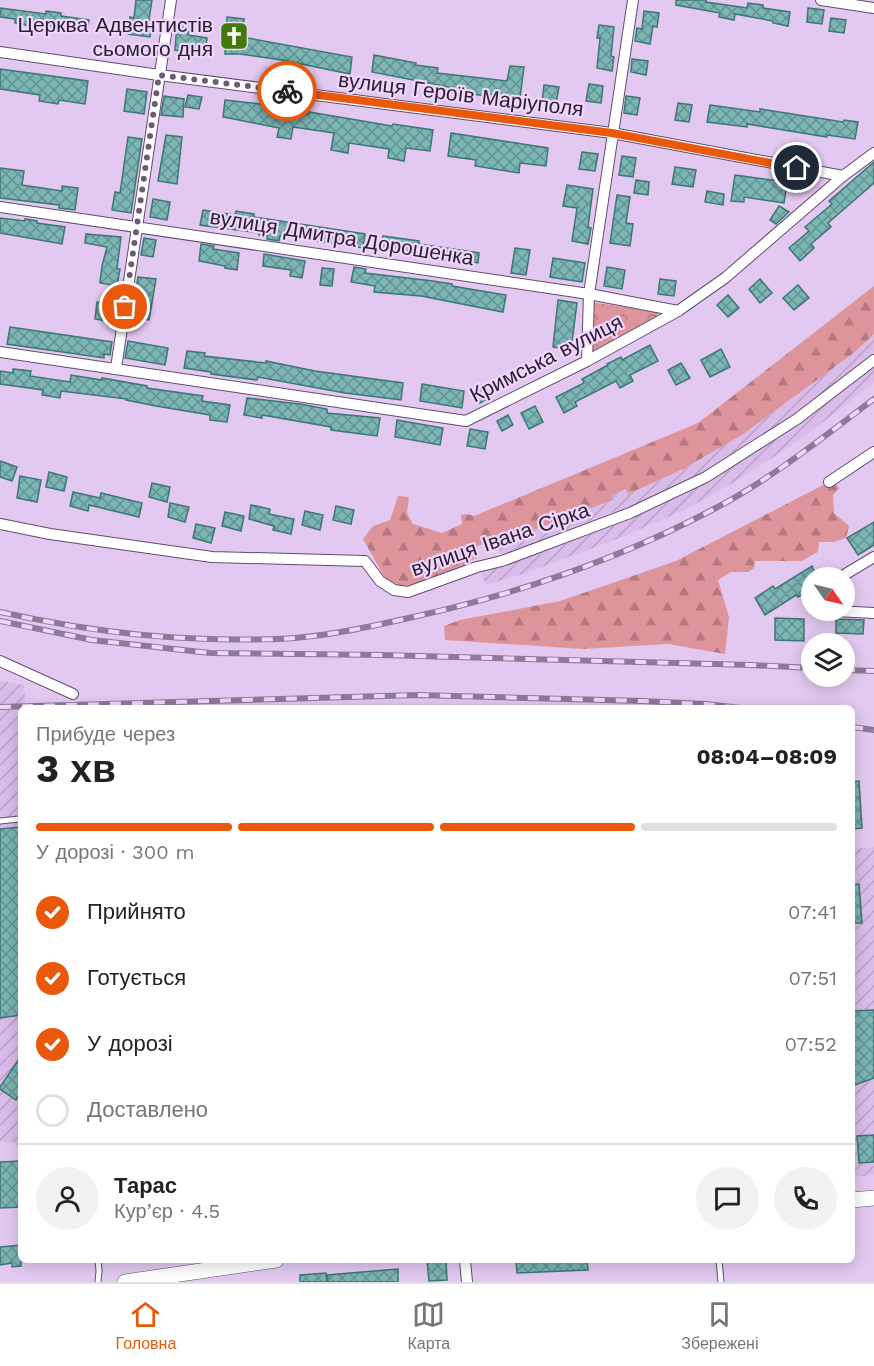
<!DOCTYPE html>
<html lang="uk">
<head>
<meta charset="utf-8">
<style>
	:root { --surface:#fff; --page:#f2f2f2; --text:#222; --muted:#767676; --line:#e0e0e0; --accent:#ea580c }
	body { margin:0; font-family:"Work Sans",sans-serif; background:var(--page); color:var(--text); height:100vh; display:flex; flex-direction:column; font-size:22px; white-space:nowrap }
	* { box-sizing:border-box; margin:0 }
	p { font-size:20px; color:var(--muted) }
	.icon { flex:none; width:33px; height:33px; fill:none; stroke:currentColor; stroke-width:2; stroke-linecap:round; stroke-linejoin:round }
	.map { position:relative; flex:1; overflow:hidden }
	.sheet { position:absolute; left:18px; top:705px; width:837px; height:558px; display:flex; flex-direction:column; background:var(--surface); border-radius:9px; box-shadow:0 3px 15px #0003 }
	.sheet>* { flex:none }
	.needle { width:39px; rotate:124deg }
	.controls { position:absolute; left:801px; top:567px; display:grid; gap:12px }
	.controls a { display:grid; place-items:center; width:54px; height:54px; border-radius:50%; background:var(--surface); box-shadow:0 3px 15px #0003; font-size:30px }
	.pin { position:absolute; display:grid; place-items:center; width:51px; height:51px; color:#fff; margin:-26px; border:3px solid #fff; border-radius:50%; box-shadow:0 2px 6px #0007 }
	.courier { position:absolute; display:grid; place-items:center; width:60px; height:60px; margin:-30px; border:4px solid #ea580c; border-radius:50%; background:#fff; color:#222; box-shadow:0 2px 8px #0007 }
	.overview em { font-style:normal; font-weight:700 }
	.overview div { display:flex; flex-direction:column-reverse }
	.overview { display:flex; align-items:center; justify-content:space-between; height:102px; padding:0 18px }
	h1 { font-size:39px; font-weight:700; line-height:45px }
	.bar { display:grid; grid-template-columns:repeat(4,1fr); gap:9px 6px; align-content:center; height:72px; padding:0 18px }
	.bar i { height:8px; border-radius:4px; background:var(--line) }
	.bar .on { background:var(--accent) }
	.bar p { grid-column:span 4 }
	.line { display:flex; align-items:center; gap:15px; padding:0 18px; border-top:2px solid var(--line) }
	.line div { flex:1 }
	.round { display:grid; place-items:center; flex:none; width:63px; height:63px; border-radius:32px; background:var(--page) }
	ol { padding:0 18px; list-style:none }
	li { display:flex; align-items:center; gap:18px; height:66px }
	li p { margin-inline-start:auto }
	li .icon { padding:6px; border-radius:50%; background:var(--accent); color:#fff; stroke-width:4 }
	li:last-child { color:var(--muted) }
	li i { width:33px; height:33px; border:3px solid var(--line); border-radius:50% }
	.dock { display:flex; justify-content:space-around; align-items:center; height:84px; border-top:2px solid var(--line); background:var(--surface); font-size:16px; color:var(--muted) }
	.dock a { display:grid; justify-items:center; gap:3px }
	.dock .on { color:var(--accent) }
	.map>svg:first-child { display:block }
</style>
</head>
<body>
<div class="map">
<svg width="874" height="1282" viewBox="0 0 874 1282">
	<defs>
		<pattern id="industrial-furrows" width="10" height="10" patternUnits="userSpaceOnUse" patternTransform="scale(1.5)"><rect width="10" height="10" fill="#dabcea"/><path d="M-1 1l2-2M0 10L10 0M9 11l2-2" fill="none" stroke="#bba1c9"/></pattern>
		<pattern id="forest-firs" width="22" height="20" patternUnits="userSpaceOnUse" patternTransform="scale(1.5)"><rect width="22" height="20" fill="#dd959b"/><path d="M5 1l3.5 6h-7zM16 11l3.5 6h-7z" fill="#b3797f"/></pattern>
		<pattern id="park-crowns" width="20" height="18" patternUnits="userSpaceOnUse" patternTransform="scale(1.5)"><rect width="20" height="18" fill="#dd959b"/><path d="M2 6a3 3 0 1 1 6 0M12 15a3 3 0 1 1 6 0" fill="none" stroke="#b3797f"/></pattern>
		<pattern id="building-cross-hatch" width="8" height="8" patternUnits="userSpaceOnUse" patternTransform="scale(1.5)"><rect width="8" height="8" fill="#7bb5b4"/><path d="M0 0l8 8M0 8l8-8" fill="none" stroke="#659393"/></pattern>
	</defs>
	<rect width="100%" height="100%" fill="#e3c9f1"/>
	<g fill="url(#industrial-furrows)">
		<polygon points="874,334 874,352 866,360 810,405 705,473 618,513 616,511 501,555 497,544 612,501 611,496 626,488 628,494 683,469 742,435 855,352"/>
		<polygon points="874,366 874,383 798,441 738,480 686,509 620,538 523,574 486,585 481,572 521,561 615,525 680,496 732,467 792,428"/>
		<polygon points="0,681 24,685 26,708 21,708 21,1156 15,1142 0,1142"/>
		<polygon points="874,847 874,1175 852,1177 852,849"/>
	</g>
	<g fill="url(#forest-firs)">
		<polygon points="874,286 874,334 855,352 742,435 683,469 628,494 625,489 611,496 613,500 497,544 491,538 484,537 484,544 477,546 479,557 467,562 461,570 417,584 401,586 385,578 363,539 373,526 390,520 398,496 409,497 407,513 413,524 442,533 462,524 461,515 467,514 474,516 698,423"/>
		<polygon points="829,482 836,484 839,488 833,495 834,513 849,526 846,538 834,542 819,542 818,552 801,561 755,561 754,568 748,572 731,572 718,580 729,617 725,654 668,644 583,649 445,640 444,626 460,620 560,601 676,561"/>
	</g>
	<polygon fill="url(#park-crowns)" points="584,301 659,312 654,321 592,354"/>
	<g fill="url(#building-cross-hatch)" stroke="#3c7675" stroke-width="1.5">
		<polygon points="136,0 152,0 149,20 153,20 150,37 128,34 130,17 134,18"/>
		<polygon points="676,0 706,0 706,2 747,8 748,3 763,5 763,8 790,12 788,26 773,23 773,21 735,14 734,20 719,17 720,13 676,5"/>
		<polygon points="0,8 46,14 46,11 61,13 61,16 89,20 87,33 30,22 30,26 15,23 15,19 0,17"/>
		<polygon points="808,8 824,10 822,24 807,22"/>
		<polygon points="644,11 659,13 657,27 653,26 650,44 635,41 637,28 642,29"/>
		<polygon points="227,17 244,19 242,37 352,57 350,74 282,60 240,54 225,54"/>
		<polygon points="831,18 846,20 844,33 829,31"/>
		<polygon points="177,23 190,25 188,35 207,38 205,55 175,50"/>
		<polygon points="599,25 614,27 611,56 614,57 612,71 597,68 600,38 597,38"/>
		<polygon points="374,55 416,63 415,65 438,68 437,73 507,81 510,66 524,67 520,98 490,94 490,96 448,92 449,87 372,72"/>
		<polygon points="632,59 648,61 646,75 631,72"/>
		<polygon points="0,69 88,81 85,104 59,100 58,104 39,101 40,95 0,89"/>
		<polygon points="589,84 603,86 601,103 586,101"/>
		<polygon points="544,85 559,87 556,104 542,102"/>
		<polygon points="127,89 147,92 144,114 124,111"/>
		<polygon points="188,95 202,97 199,109 185,107"/>
		<polygon points="164,96 184,99 183,117 161,115"/>
		<polygon points="626,96 640,98 637,115 624,113"/>
		<polygon points="225,100 269,105 268,108 309,114 309,112 392,126 393,124 433,130 430,151 406,148 404,161 388,158 389,149 349,143 348,153 331,150 334,133 293,127 291,139 277,137 279,128 223,117"/>
		<polygon points="678,103 692,105 689,122 675,120"/>
		<polygon points="710,105 760,112 760,109 843,122 844,120 858,122 855,139 827,135 827,137 747,124 747,127 707,122"/>
		<polygon points="451,133 548,148 546,166 520,163 519,173 475,166 476,160 448,156"/>
		<polygon points="166,135 182,137 177,184 158,181"/>
		<polygon points="128,137 142,139 131,213 112,210 115,192 120,193"/>
		<polygon points="582,152 598,154 595,171 579,169"/>
		<polygon points="622,156 636,158 633,177 619,175"/>
		<polygon points="874,162 874,183 828,223 831,227 811,244 814,248 800,261 789,248 809,231 805,227 832,204 829,201"/>
		<polygon points="675,167 696,170 693,187 672,184"/>
		<polygon points="0,168 24,171 22,185 62,191 62,186 78,188 75,210 59,208 59,205 0,198"/>
		<polygon points="735,175 787,182 784,203 744,197 744,202 731,201"/>
		<polygon points="636,180 649,182 648,195 634,193"/>
		<polygon points="567,185 593,189 588,227 591,228 588,244 572,241 577,208 563,206"/>
		<polygon points="707,191 724,194 723,205 705,202"/>
		<polygon points="617,195 630,197 626,223 633,224 630,246 610,243"/>
		<polygon points="153,199 170,202 167,220 150,217"/>
		<polygon points="779,206 789,212 776,224 770,220"/>
		<polygon points="203,210 235,215 236,211 254,214 254,217 365,234 363,248 280,236 279,241 267,239 267,236 259,235 259,233 200,225"/>
		<polygon points="0,218 25,221 25,219 37,221 37,223 65,227 62,244 0,233"/>
		<polygon points="86,234 121,237 117,269 120,269 117,286 100,283 102,266 107,247 85,243"/>
		<polygon points="383,236 419,241 419,244 479,253 478,263 450,259 450,261 428,258 428,255 381,249"/>
		<polygon points="144,238 156,240 153,257 141,255"/>
		<polygon points="201,244 214,246 213,249 239,253 237,270 225,268 225,266 199,261"/>
		<polygon points="515,248 530,250 526,275 511,273"/>
		<polygon points="264,254 305,261 302,278 290,276 291,270 263,266"/>
		<polygon points="553,258 585,263 582,282 550,277"/>
		<polygon points="354,267 366,269 365,273 433,281 452,284 452,286 506,295 503,312 421,296 374,292 375,286 351,282"/>
		<polygon points="607,267 625,270 622,289 604,286"/>
		<polygon points="322,268 334,269 332,286 320,285"/>
		<polygon points="138,277 156,279 149,320 132,317"/>
		<polygon points="660,279 676,281 674,296 658,294"/>
		<polygon points="760,279 772,293 760,303 749,289"/>
		<polygon points="798,285 809,298 794,310 783,298"/>
		<polygon points="728,295 739,308 728,317 717,305"/>
		<polygon points="558,300 577,303 571,350 553,347"/>
		<polygon points="97,302 115,305 112,322 95,319"/>
		<polygon points="10,327 112,342 110,355 104,354 104,358 7,344"/>
		<polygon points="128,341 168,348 165,365 125,358"/>
		<polygon points="650,345 658,361 630,375 633,381 620,388 616,381 575,402 577,406 564,413 556,397 584,383 582,379 608,365 607,364 621,357 622,360"/>
		<polygon points="721,349 730,367 710,377 701,360"/>
		<polygon points="187,351 205,353 204,356 266,363 266,361 315,371 403,383 401,400 345,393 258,377 257,380 211,374 211,372 184,368"/>
		<polygon points="681,363 690,378 676,385 668,370"/>
		<polygon points="13,369 31,371 30,376 70,382 71,375 102,380 102,378 147,386 147,388 203,396 202,401 230,405 227,422 210,420 210,415 156,406 126,400 127,399 61,391 60,398 42,395 43,390 0,384 0,371 13,373"/>
		<polygon points="422,384 464,391 462,408 420,401"/>
		<polygon points="481,385 490,397 480,403 474,391"/>
		<polygon points="247,398 300,404 327,409 327,413 380,418 377,436 331,430 331,427 262,415 262,418 244,415"/>
		<polygon points="535,406 543,422 529,429 521,413"/>
		<polygon points="508,415 513,425 502,431 497,421"/>
		<polygon points="397,420 443,428 440,445 395,437"/>
		<polygon points="470,429 488,432 485,449 467,446"/>
		<polygon points="0,461 17,467 12,481 0,477"/>
		<polygon points="49,472 67,477 64,491 46,487"/>
		<polygon points="20,476 41,480 37,502 17,498"/>
		<polygon points="152,483 170,487 167,502 149,497"/>
		<polygon points="73,492 100,498 101,493 142,503 139,517 89,505 88,511 70,506"/>
		<polygon points="170,503 189,507 185,522 168,517"/>
		<polygon points="251,505 270,509 269,514 294,519 291,534 273,530 274,526 249,519"/>
		<polygon points="336,506 354,510 351,524 333,520"/>
		<polygon points="305,511 323,515 320,530 302,525"/>
		<polygon points="225,512 244,516 241,531 222,526"/>
		<polygon points="874,522 874,545 858,555 847,538"/>
		<polygon points="196,524 215,528 211,543 193,538"/>
		<polygon points="812,566 817,578 812,578 812,589 798,597 796,595 765,615 755,598 773,586 775,589"/>
		<polygon points="775,618 804,619 804,641 775,640"/>
		<polygon points="836,619 864,620 863,634 836,633"/>
		<polygon points="859,781 862,828 852,829 852,782"/>
		<polygon points="21,827 21,1015 0,1018 0,829"/>
		<polygon points="859,884 862,923 852,923 852,885"/>
		<polygon points="874,1010 874,1078 852,1086 852,1011"/>
		<polygon points="21,1056 21,1092 16,1100 0,1089 0,1087"/>
		<polygon points="874,1135 874,1162 859,1163 857,1136"/>
		<polygon points="21,1161 21,1207 0,1208 0,1162"/>
		<polygon points="21,1245 21,1266 12,1267 12,1263 0,1265 0,1247"/>
		<polygon points="446,1260 447,1280 429,1281 427,1261"/>
		<polygon points="516,1260 587,1260 588,1270 517,1273"/>
		<polygon points="398,1269 398,1282 328,1282 327,1275"/>
		<polygon points="326,1273 327,1282 300,1282 300,1275"/>
	</g>
	<g fill="none" stroke-linecap="round" stroke-linejoin="round">
		<g stroke="#624c6e" stroke-width="7">
			<g id="lane">
				<polyline points="0,821 19,819"/>
				<polyline points="719,1260 721,1282"/>
				<polyline points="98,1282 99,1271 98,1260"/>
			</g>
		</g>
		<g stroke="#624c6e" stroke-width="12">
			<g id="street">
				<polyline points="821,0 874,8"/>
				<polyline points="0,52 159,75 612,133 843,176"/>
				<polyline points="0,207 589,294 678,311"/>
				<polyline points="0,352 466,421 587,361 678,311 725,278 843,176 874,153"/>
				<polyline points="587,361 589,294 633,0"/>
				<polyline points="116,368 171,0"/>
				<polyline points="829,482 874,452"/>
				<polyline points="0,524 50,534 212,557 365,561 380,581 394,590 408,592 477,567 502,561 630,513 706,477 797,419 874,360"/>
				<polyline points="839,578 874,557"/>
				<polyline points="815,610 874,613"/>
				<polyline points="0,661 73,694"/>
				<polyline points="465,1260 467,1282"/>
			</g>
		</g>
		<g stroke="#624c6e" stroke-width="16">
			<g id="secondary">
				<polyline points="852,1200 874,1198"/>
				<polyline points="125,1282 276,1260"/>
			</g>
		</g>
		<use href="#lane" stroke="#fff" stroke-width="5"/>
		<use href="#street" stroke="#fff" stroke-width="10"/>
		<use href="#secondary" stroke="#fff" stroke-width="15"/>
		<g stroke="#8c7a96" stroke-width="6">
			<g id="rail">
				<path d="M0,612C95,633 181,642 279,639C324,637 369,627 413,617C517,594 617,560 712,510C770,480 822,438 874,399"/>
				<polyline points="0,621 92,640 210,653 382,655 751,665 812,668"/>
				<polyline points="844,670 874,671"/>
				<polyline points="0,707 418,695 642,701 705,704 741,708"/>
				<polyline points="852,727 874,730"/>
			</g>
		</g>
		<use href="#rail" stroke="#f0d6fe" stroke-width="4" stroke-dasharray="11" stroke-linecap="butt"/>
	</g>
	<g fill="none" stroke-linecap="round" stroke-linejoin="round">
		<polyline stroke="#6b5b73" stroke-width="6" stroke-dasharray="0 10.8" points="125,307 159,75 287,91"/>
		<polyline stroke="#ea580c" stroke-width="8" points="287,91 612,133 797,168"/>
	</g>
	<defs>
		<g id="church-square" transform="scale(1.5)"><rect x="-9" y="-9" width="18" height="18" rx="4" fill="#437a0b" stroke="#f0d6fe"/><path d="M-1.2-6h2.4v3.5h3.3v2.4h-3.3V6h-2.4V-.1h-3.3v-2.4h3.3Z" fill="#fff"/></g>
	</defs>
	<g fill-rule="evenodd">
		<use href="#church-square" x="234" y="36"/>
	</g>
	<g text-anchor="middle" dominant-baseline="central" stroke-width="4.5" stroke-linejoin="round" paint-order="stroke">
		<g font-size="21" fill="#2a202f" stroke="#f0d6fe" text-anchor="end">
			<text x="213" y="24">Церква Адвентистів<tspan x="213" dy="24">сьомого дня</tspan></text>
		</g>
		<g font-size="21" fill="#2a202f" stroke="#f0d6fe">
			<text transform="translate(461 94) rotate(7)">вулиця Героїв Маріуполя</text>
			<text transform="translate(342 237) rotate(9)">вулиця Дмитра Дорошенка</text>
			<text transform="translate(546 358) rotate(-27)">Кримська вулиця</text>
			<text transform="translate(500 539) rotate(-19)">вулиця Івана Сірка</text>
		</g>
	</g>
</svg>
<div class="controls">
<a><svg class="needle" viewBox="-14 -14 28 28"><path d="M0-13l5 13h-10z" fill="#e53935"/><path d="M0 13l5-13h-10z" fill="#767676"/></svg></a>
<a><svg class="icon" aria-label="layers" viewBox="0 0 24 24"><path d="M12 4l9 5-9 5-9-5zM3 14l9 5 9-5"/></svg></a>
</div>
<div class="pin" style="left:125px;top:307px;background:#ea580c"><svg class="icon" aria-label="bag" viewBox="0 0 24 24"><path d="M5 8h14l-1 12H6zM9 8a3 3 0 0 1 6 0"/></svg></div>
<div class="pin" style="left:797px;top:168px;background:#1f2937"><svg class="icon" aria-label="home" viewBox="0 0 24 24"><path d="M3 11l9-7 9 7M6 9v11h12V9"/></svg></div>
<div class="courier" style="left:287px;top:91px"><svg class="icon" aria-label="bike" viewBox="0 0 24 24"><circle cx="6" cy="16" r="4"/><circle cx="18" cy="16" r="4"/><path d="M6 16l4-8h5l3 8M10 8l3 8H6M13 5h3"/></svg></div>
<section class="sheet">
<div class="overview"><div><h1>3 хв</h1><p>Прибуде через</p></div><em>08:04–08:09</em></div>
<div class="bar"><i class="on"></i><i class="on"></i><i class="on"></i><i></i><p>У дорозі · 300 m</p></div>
<ol>
<li><svg class="icon" aria-label="check" viewBox="0 0 24 24"><path d="M5 12l5 5 9-10"/></svg>Прийнято<p>07:41</p></li>
<li><svg class="icon" aria-label="check" viewBox="0 0 24 24"><path d="M5 12l5 5 9-10"/></svg>Готується<p>07:51</p></li>
<li><svg class="icon" aria-label="check" viewBox="0 0 24 24"><path d="M5 12l5 5 9-10"/></svg>У дорозі<p>07:52</p></li>
<li><i></i>Доставлено</li>
</ol>
<div class="line" style="height:108px"><a class="round"><svg class="icon" aria-label="person" viewBox="0 0 24 24"><circle cx="12" cy="8" r="4"/><path d="M4 21q1-7 8-7t8 7"/></svg></a><div><b>Тарас</b><p>Кур’єр · 4.5</p></div><a class="round"><svg class="icon" aria-label="chat" viewBox="0 0 24 24"><path d="M4 5h16v11H9l-5 4z"/></svg></a><a class="round"><svg class="icon" aria-label="phone" viewBox="0 0 24 24"><path d="M5 4h4l2 5-3 2q2 4 5 5l2-3 5 2v4C11 20 4 13 5 4z"/></svg></a></div>
</section>
</div>
<nav class="dock">
<a class="on"><svg class="icon" aria-label="home" viewBox="0 0 24 24"><path d="M3 11l9-7 9 7M6 9v11h12V9"/></svg>Головна</a>
<a><svg class="icon" aria-label="map" viewBox="0 0 24 24"><path d="M3 6l6-2 6 2 6-2v14l-6 2-6-2-6 2zM9 4v14M15 6v14"/></svg>Карта</a>
<a><svg class="icon" aria-label="saved" viewBox="0 0 24 24"><path d="M7 4h10v16l-5-4-5 4z"/></svg>Збережені</a>
</nav>
</body>
</html>
